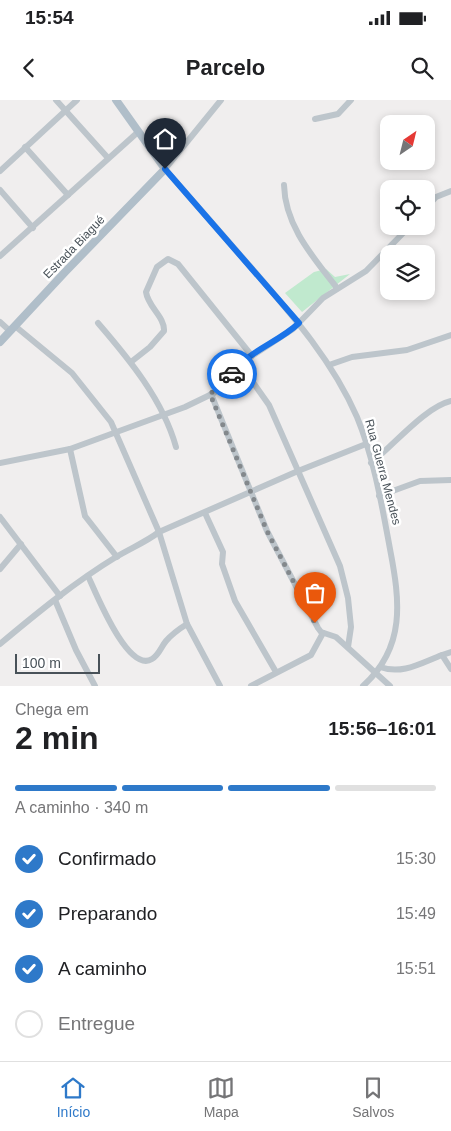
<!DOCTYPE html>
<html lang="pt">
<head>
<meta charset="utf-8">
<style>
	:root { --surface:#fff; --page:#f6f6f6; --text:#202124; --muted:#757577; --line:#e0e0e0; --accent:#2e79c9 }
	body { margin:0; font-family:Arial,sans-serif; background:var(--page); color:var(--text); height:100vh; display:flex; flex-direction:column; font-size:19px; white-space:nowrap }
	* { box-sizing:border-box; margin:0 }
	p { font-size:16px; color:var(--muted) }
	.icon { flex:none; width:28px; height:28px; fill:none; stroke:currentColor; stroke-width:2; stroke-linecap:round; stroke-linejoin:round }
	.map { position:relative; height:586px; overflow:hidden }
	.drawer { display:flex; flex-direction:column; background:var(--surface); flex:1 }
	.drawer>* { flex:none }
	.needle { width:32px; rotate:35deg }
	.fabs { position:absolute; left:380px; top:15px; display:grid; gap:10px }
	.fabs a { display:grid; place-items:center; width:55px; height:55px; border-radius:10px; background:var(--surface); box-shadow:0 2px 8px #0003; font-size:25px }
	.scale { position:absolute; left:15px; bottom:12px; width:85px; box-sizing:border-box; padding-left:5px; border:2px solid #485158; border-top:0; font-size:14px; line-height:18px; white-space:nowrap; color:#485158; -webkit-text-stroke:4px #fff; paint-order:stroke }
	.pin { position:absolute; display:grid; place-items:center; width:42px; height:42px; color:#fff; margin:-51px -21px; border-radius:50% 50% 50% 0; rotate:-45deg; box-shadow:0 0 5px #0007 }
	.pin .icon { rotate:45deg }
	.courier { position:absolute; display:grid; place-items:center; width:50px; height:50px; margin:-25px; border:4px solid #1a73e8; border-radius:50%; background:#fff; color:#222; box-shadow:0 1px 6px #0007 }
	.overview em { font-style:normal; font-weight:600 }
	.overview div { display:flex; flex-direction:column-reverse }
	.overview { display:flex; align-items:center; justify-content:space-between; height:85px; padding:0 15px }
	h1 { font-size:32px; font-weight:600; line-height:38px }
	.bar { display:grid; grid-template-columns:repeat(4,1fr); gap:8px 5px; align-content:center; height:60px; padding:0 15px }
	.bar i { height:6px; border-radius:4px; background:var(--line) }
	.bar .current { background:var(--accent) }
	.bar p { grid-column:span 4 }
	ol { padding:0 15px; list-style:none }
	li { display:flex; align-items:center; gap:15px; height:55px }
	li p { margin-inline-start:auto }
	li .icon { padding:5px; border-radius:50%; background:var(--accent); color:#fff; stroke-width:4 }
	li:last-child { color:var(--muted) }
	li i { width:28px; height:28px; border:2px solid var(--line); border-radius:50% }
	.status { display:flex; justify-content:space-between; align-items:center; height:35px; padding:0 25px; background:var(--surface); direction:ltr }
	.status svg { height:14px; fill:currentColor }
	header { display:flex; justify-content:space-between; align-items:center; height:65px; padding:0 15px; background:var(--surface); font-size:22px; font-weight:600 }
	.tabs { display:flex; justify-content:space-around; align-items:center; height:70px; border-top:1px solid var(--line); background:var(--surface); font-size:14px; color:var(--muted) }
	.tabs a { display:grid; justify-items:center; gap:2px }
	.tabs .current { color:var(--accent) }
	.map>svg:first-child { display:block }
</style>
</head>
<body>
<div class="status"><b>15:54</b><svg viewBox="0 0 49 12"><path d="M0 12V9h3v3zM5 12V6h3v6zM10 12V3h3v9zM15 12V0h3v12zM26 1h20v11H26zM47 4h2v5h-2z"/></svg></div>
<header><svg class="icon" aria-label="back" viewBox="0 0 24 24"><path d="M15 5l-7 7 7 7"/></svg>Parcelo<svg class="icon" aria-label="search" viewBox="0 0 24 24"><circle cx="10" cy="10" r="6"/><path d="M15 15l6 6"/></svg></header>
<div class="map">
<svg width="451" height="586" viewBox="0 0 451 586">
	<rect width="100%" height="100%" fill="#f0eeee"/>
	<polygon fill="#c0e9ce" points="326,169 335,177 350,174 302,212 285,193 314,172"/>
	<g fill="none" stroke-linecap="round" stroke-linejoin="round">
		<g stroke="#bdc5cb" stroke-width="6">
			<polyline points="56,0 108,58"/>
			<path d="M221,0L165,69C195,103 225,138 255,172C294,217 333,262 357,317C374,358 382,406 390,449C400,501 406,547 363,586"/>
			<polyline points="315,19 338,14 351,0"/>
			<polyline points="25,47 68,95"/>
			<polyline points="0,71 77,0"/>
			<path d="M284,85C285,126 313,157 337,188"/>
			<polyline points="0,90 33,128"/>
			<polyline points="426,108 436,97 451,91"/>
			<polyline points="0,156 138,32"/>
			<polyline points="0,222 10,231"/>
			<path d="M98,223C129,259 163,300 176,347"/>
			<polyline points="15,226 72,273 111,322 159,432 187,524 220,586"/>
			<path d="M131,262L150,247L164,231C165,217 148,207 146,192L157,167L168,159L178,164L252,256"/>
			<polyline points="240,264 269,305 340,466 348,498 351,527 348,547"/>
			<polyline points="329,265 352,257 407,250 451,235"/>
			<polyline points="211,294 267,431 318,528 321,532 336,537 390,586"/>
			<polyline points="70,349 85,416 117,457"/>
			<polyline points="0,363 70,349 185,307 214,293 240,264 293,229 323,198 366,171 410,126"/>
			<path d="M371,363C393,346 425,307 451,301"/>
			<polyline points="379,396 420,381 451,380"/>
			<polyline points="205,413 223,452 222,464 235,501 276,572"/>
			<polyline points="0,417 60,496"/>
			<polyline points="0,469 21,444"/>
			<path d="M88,476C96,493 128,574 152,559C159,555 161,547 166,541C172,534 179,529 187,524"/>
			<polyline points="55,500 76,550 95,586"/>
			<path d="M0,544C37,513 75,482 116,457C131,448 146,442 159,432L298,371L366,344"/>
			<polyline points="442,555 451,552"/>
			<path d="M380,567C402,575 421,563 442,555L451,569"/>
			<polyline points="251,586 311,555 323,533"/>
		</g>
		<polyline stroke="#b0bec9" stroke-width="8" points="0,242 66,171 165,69 116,0"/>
	</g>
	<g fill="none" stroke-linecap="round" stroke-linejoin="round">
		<polyline stroke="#83888c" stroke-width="5" stroke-dasharray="0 9" points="232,274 210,294 267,431 315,523"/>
		<path stroke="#1a73e8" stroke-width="6" d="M165,69L299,223C279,242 248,251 232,274"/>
	</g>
	<g text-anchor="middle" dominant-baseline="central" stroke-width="5" stroke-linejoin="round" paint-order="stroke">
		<g font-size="12" fill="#485158" stroke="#fff">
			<text transform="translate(74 147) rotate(-46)">Estrada Biagué</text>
			<text transform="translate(383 372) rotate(75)">Rua Guerra Mendes</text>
		</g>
	</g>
</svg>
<div class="fabs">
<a><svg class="needle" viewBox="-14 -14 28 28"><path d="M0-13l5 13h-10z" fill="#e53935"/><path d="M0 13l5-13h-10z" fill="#757577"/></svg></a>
<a><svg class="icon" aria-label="locate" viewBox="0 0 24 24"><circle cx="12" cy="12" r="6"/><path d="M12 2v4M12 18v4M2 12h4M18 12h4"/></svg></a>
<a><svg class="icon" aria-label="layers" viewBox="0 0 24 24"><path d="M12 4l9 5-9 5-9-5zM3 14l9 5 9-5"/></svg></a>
</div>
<div class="scale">100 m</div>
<div class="pin" style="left:315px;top:523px;background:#ea580c"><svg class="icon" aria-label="bag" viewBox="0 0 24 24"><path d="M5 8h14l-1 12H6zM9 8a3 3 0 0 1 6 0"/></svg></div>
<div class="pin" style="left:165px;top:69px;background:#1f2937"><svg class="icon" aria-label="home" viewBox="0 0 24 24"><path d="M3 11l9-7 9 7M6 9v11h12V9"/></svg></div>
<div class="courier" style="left:232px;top:274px"><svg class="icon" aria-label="car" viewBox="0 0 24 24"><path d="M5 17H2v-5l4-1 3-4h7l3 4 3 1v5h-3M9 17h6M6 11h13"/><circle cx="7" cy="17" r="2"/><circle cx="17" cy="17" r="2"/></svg></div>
</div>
<section class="drawer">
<div class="overview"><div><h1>2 min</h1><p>Chega em</p></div><em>15:56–16:01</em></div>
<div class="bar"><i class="current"></i><i class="current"></i><i class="current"></i><i></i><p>A caminho · 340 m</p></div>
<ol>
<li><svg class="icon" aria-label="check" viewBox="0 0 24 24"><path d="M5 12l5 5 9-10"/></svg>Confirmado<p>15:30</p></li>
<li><svg class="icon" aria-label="check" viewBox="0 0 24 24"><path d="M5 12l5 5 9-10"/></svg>Preparando<p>15:49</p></li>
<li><svg class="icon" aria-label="check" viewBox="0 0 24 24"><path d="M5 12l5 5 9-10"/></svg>A caminho<p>15:51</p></li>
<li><i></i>Entregue</li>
</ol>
</section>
<nav class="tabs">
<a class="current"><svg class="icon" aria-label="home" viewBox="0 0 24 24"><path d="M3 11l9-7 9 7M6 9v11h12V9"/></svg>Início</a>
<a><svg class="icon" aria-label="map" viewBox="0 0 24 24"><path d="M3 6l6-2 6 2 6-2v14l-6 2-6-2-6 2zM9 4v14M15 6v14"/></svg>Mapa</a>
<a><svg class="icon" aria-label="saved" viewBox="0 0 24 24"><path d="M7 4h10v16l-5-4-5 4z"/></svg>Salvos</a>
</nav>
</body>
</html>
